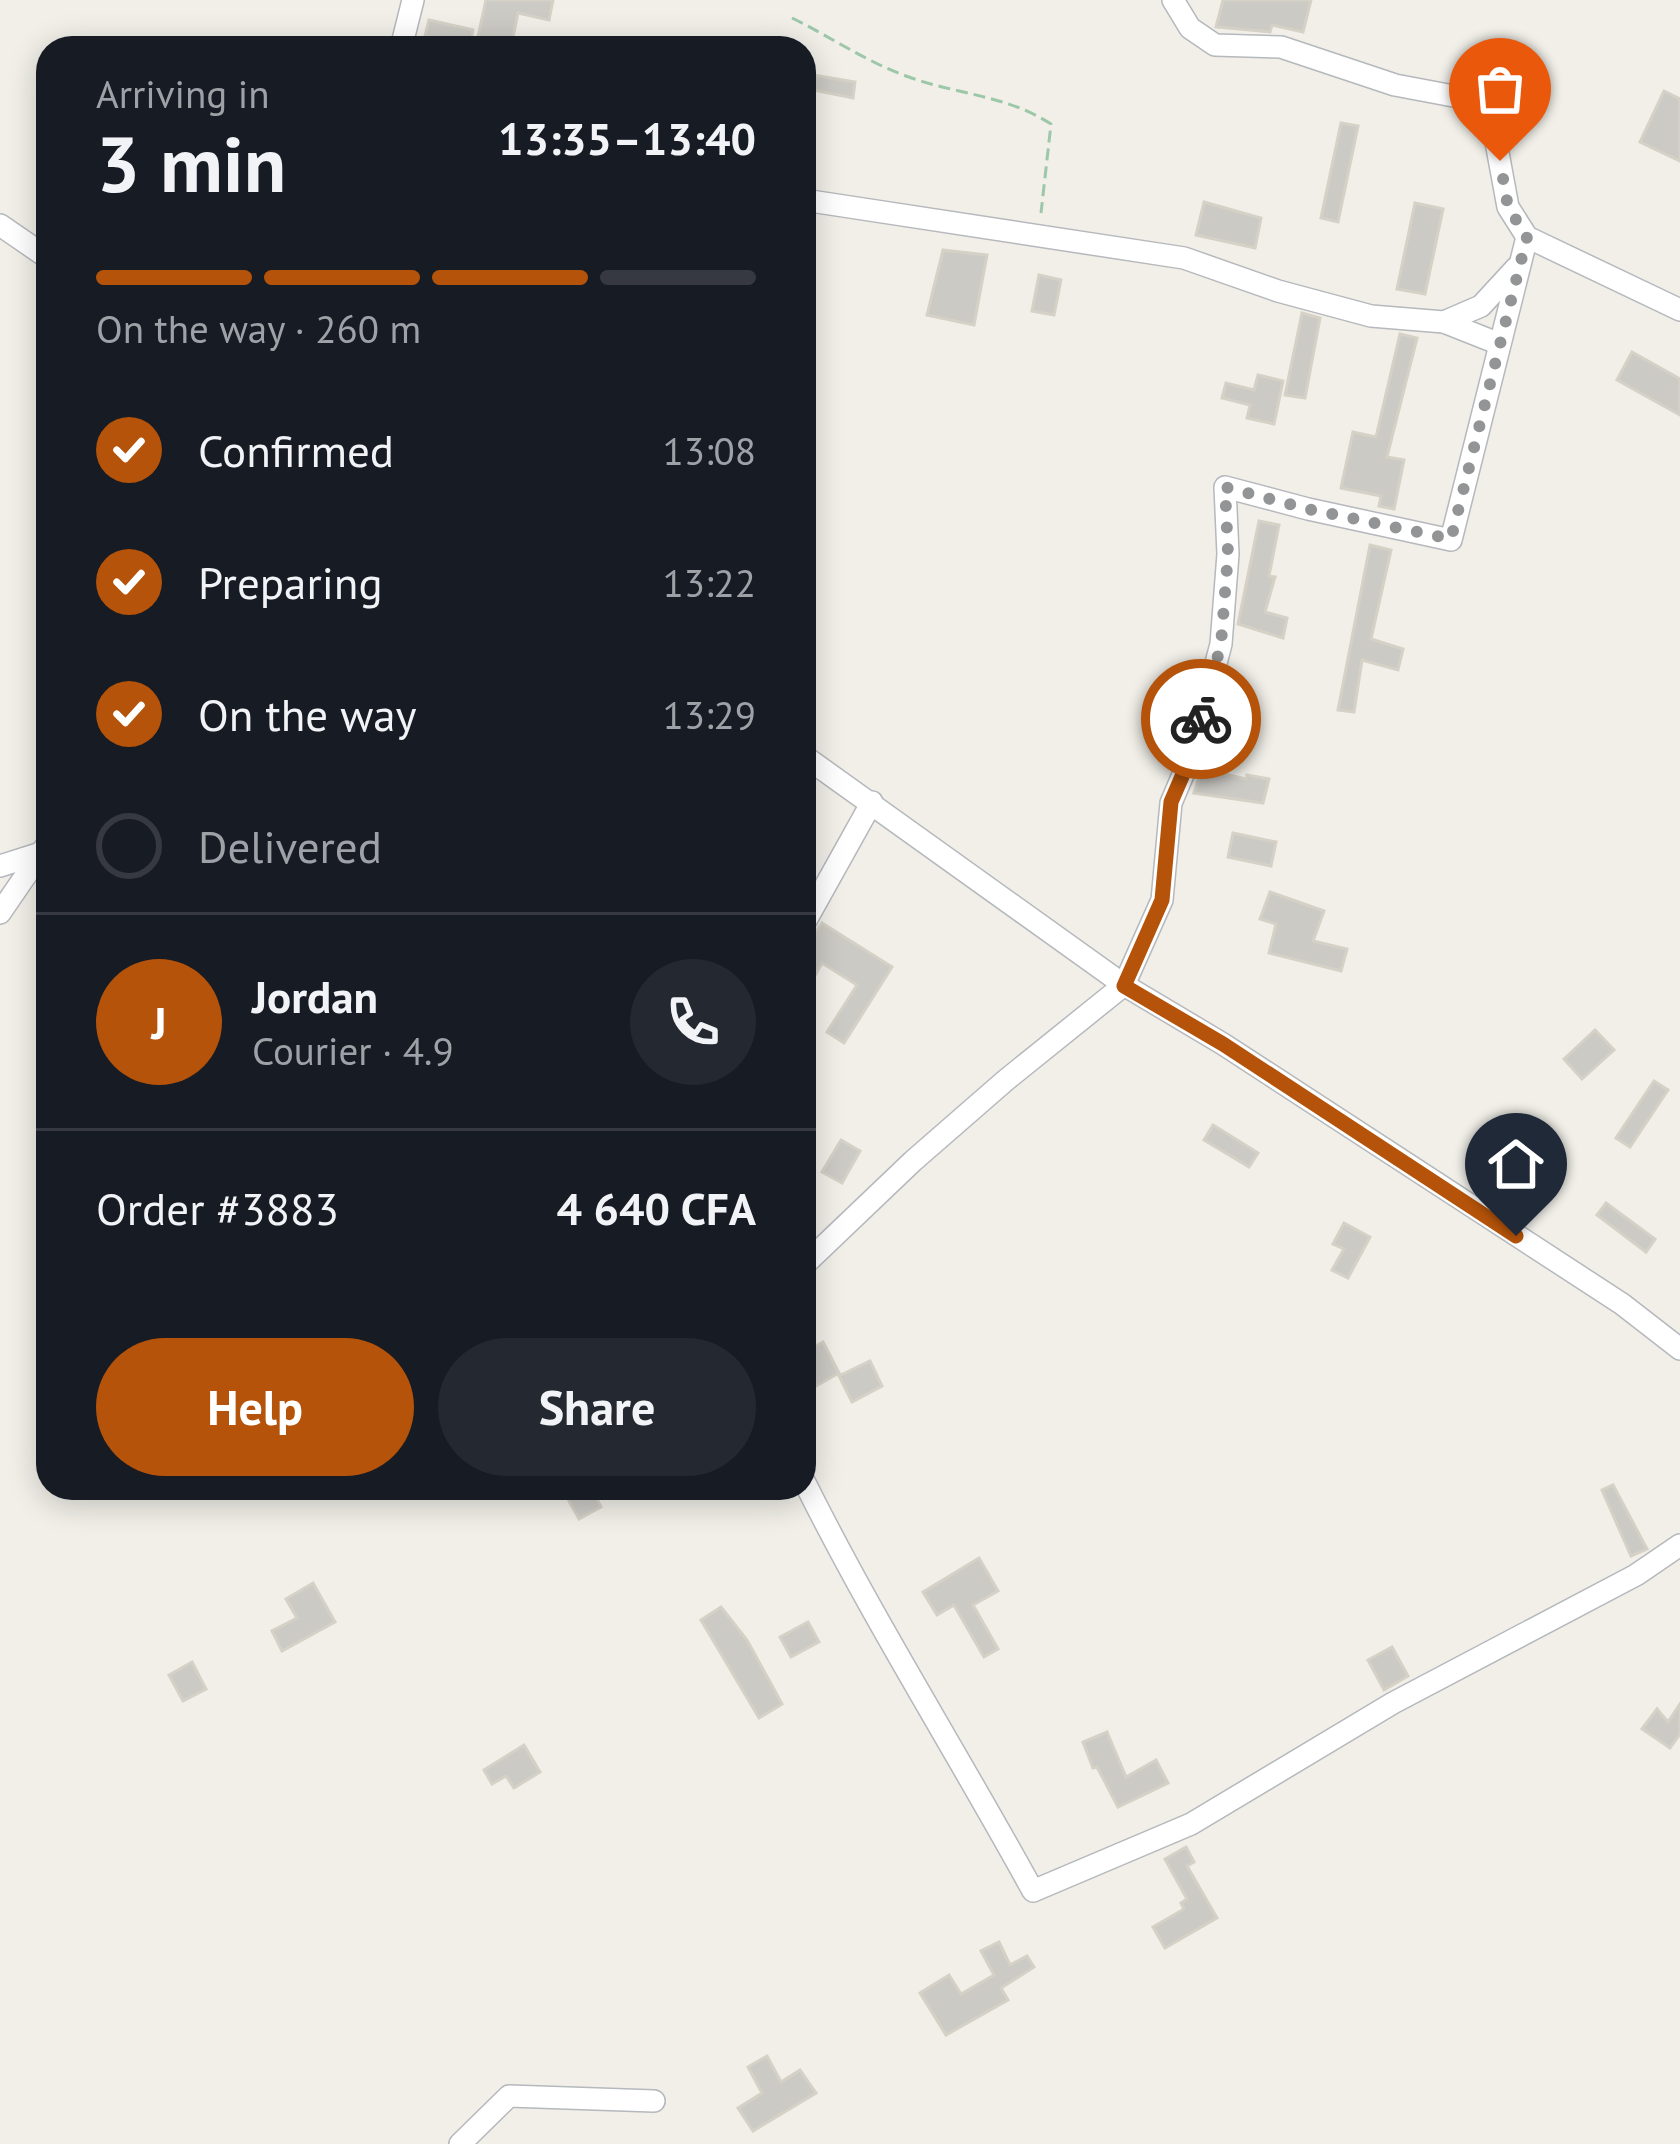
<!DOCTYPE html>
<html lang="en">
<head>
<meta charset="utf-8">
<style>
	:root { --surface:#171b24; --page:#242831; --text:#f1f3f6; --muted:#9ea1a6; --line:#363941; --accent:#b45309 }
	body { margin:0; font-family:"PT Sans",sans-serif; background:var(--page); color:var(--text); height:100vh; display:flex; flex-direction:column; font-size:45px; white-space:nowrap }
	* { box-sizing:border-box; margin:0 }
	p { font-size:39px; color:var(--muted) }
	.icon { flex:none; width:66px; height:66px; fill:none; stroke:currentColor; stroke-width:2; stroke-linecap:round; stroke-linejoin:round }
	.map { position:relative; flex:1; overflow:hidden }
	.details { position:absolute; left:36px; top:36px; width:780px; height:1464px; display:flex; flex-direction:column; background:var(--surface); border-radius:36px; box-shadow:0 6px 30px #0003 }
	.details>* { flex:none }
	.pin { position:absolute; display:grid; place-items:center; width:102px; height:102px; color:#fff; margin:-123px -51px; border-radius:50% 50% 50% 0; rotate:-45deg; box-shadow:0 0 12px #0007 }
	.pin .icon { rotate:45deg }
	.courier { position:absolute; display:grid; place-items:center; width:120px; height:120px; margin:-60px; border:9px solid #b45309; border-radius:50%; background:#fff; color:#222; box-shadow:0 3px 15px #0007 }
	.overview em { font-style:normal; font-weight:700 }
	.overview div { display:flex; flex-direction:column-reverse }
	.overview { display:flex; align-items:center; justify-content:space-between; height:204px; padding:0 60px }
	h1 { font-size:78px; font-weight:700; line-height:90px }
	.bar { display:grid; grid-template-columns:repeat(4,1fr); gap:18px 12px; align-content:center; height:144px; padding:0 60px }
	.bar i { height:15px; border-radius:9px; background:var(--line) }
	.bar .on { background:var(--accent) }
	.bar p { grid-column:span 4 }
	.line { display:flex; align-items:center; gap:30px; padding:0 60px; border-top:3px solid var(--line) }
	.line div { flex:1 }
	.round { display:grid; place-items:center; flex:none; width:126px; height:126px; border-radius:63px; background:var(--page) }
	ol { padding:0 60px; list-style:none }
	li { display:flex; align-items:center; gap:36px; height:132px }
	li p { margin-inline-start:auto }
	li .icon { padding:12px; border-radius:50%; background:var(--accent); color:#fff; stroke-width:4 }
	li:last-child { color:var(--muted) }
	li i { width:66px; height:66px; border:6px solid var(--line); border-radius:50% }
	.cta { display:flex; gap:24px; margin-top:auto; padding:24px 60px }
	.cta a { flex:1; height:138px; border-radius:72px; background:var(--accent); color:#fff; font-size:48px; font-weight:700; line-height:138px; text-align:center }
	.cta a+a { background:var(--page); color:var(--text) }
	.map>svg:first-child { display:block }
</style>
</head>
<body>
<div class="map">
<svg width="1680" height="2144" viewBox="0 0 1680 2144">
	<rect width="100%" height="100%" fill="#f1efe8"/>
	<g fill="#cccac5" stroke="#d6d1c6" stroke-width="3">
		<polygon points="486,0 553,0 549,20 518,13 511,47 477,41"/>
		<polygon points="1223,0 1311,0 1303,32 1272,25 1270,32 1216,27"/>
		<polygon points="429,20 473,30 470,46 425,36"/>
		<polygon points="807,74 855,82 853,98 804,88"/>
		<polygon points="1664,91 1680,99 1680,161 1640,142"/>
		<polygon points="1341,123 1358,126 1338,222 1321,218"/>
		<polygon points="1204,202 1261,218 1255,248 1196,235"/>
		<polygon points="1415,203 1443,209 1425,294 1397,289"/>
		<polygon points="943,250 987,255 974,325 927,315"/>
		<polygon points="1039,275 1061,280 1054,315 1032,311"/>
		<polygon points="1302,313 1320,318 1305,398 1285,395"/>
		<polygon points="1400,334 1417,338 1387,457 1404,460 1394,509 1379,506 1381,496 1341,488 1353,432 1376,437"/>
		<polygon points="1632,352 1680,379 1680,415 1617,380"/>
		<polygon points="1258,375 1283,381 1274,424 1247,418 1250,405 1222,398 1226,383 1254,390"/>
		<polygon points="1259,521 1279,525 1269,576 1275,577 1265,612 1287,618 1283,638 1238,624"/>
		<polygon points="1370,545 1391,550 1371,639 1403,649 1398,670 1362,660 1354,712 1338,710"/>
		<polygon points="1202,769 1246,779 1247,775 1269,779 1263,803 1194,793"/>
		<polygon points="1233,833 1276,842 1271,866 1228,857"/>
		<polygon points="1270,892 1324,911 1313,941 1347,949 1341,971 1269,953 1276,924 1260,919"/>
		<polygon points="822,923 892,967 844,1043 827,1032 857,985 822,963 804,995 804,940 813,936"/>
		<polygon points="1595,1030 1614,1050 1582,1079 1564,1059"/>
		<polygon points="1654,1081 1668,1090 1630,1147 1616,1138"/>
		<polygon points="1213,1125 1258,1153 1249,1167 1204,1140"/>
		<polygon points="841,1140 860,1151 842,1183 822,1172"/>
		<polygon points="1606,1203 1655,1239 1646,1252 1597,1215"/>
		<polygon points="1344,1223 1370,1237 1348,1278 1332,1270 1344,1249 1333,1244"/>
		<polygon points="823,1342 839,1373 816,1386 804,1364 813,1359 809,1350"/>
		<polygon points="870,1361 882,1386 852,1402 839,1376"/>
		<polygon points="1613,1485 1647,1549 1631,1556 1602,1490"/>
		<polygon points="562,1488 591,1488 601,1507 579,1519"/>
		<polygon points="979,1558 998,1591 973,1605 998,1649 984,1657 954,1605 937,1615 923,1592"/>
		<polygon points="313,1583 335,1622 282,1651 272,1631 297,1618 286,1599"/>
		<polygon points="721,1607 747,1640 782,1704 759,1718 701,1620"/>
		<polygon points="808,1622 819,1642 791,1657 780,1637"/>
		<polygon points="1392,1647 1408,1676 1384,1690 1368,1660"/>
		<polygon points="192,1662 206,1689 183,1701 169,1675"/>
		<polygon points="1680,1704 1680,1734 1670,1748 1642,1729 1657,1709 1668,1722"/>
		<polygon points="1107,1732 1126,1777 1156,1760 1168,1783 1118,1807 1097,1767 1093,1768 1083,1742"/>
		<polygon points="524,1745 540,1772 514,1788 506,1776 492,1784 484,1770"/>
		<polygon points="1186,1847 1194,1862 1187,1866 1217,1918 1165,1948 1153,1927 1184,1909 1181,1903 1187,1899 1165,1859"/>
		<polygon points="999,1942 1010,1965 1027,1956 1034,1967 1001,1988 1008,2000 946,2035 920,1993 949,1975 961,1994 994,1975 981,1951"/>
		<polygon points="767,2056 781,2082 800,2070 816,2093 753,2131 738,2108 762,2093 748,2067"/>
	</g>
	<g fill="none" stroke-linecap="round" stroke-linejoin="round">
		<g stroke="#b5b8bc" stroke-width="24">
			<g id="minor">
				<polyline points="1173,0 1190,28 1215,45 1281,47 1395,85 1464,98 1491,115 1508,207 1527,237 1680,310"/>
				<polyline points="401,48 413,0"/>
				<polyline points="804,200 1184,258 1278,291 1371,316 1444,322 1481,306 1516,268"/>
				<polyline points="0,225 48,258"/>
				<polyline points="1444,322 1497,343"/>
				<polyline points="804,756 1124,985 1223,1044 1622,1304 1680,1349"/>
				<polyline points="0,866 41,853"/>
				<polyline points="0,913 48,843"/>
				<polyline points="804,924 872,802"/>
				<polyline points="804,1265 913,1161 1006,1080 1124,985 1162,900 1171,803 1193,751 1221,644 1228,554 1225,487 1308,509 1451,540 1527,237"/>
				<path d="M804,1481C874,1622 958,1754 1033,1891L1191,1824L1393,1703L1636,1575L1680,1545"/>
				<polyline points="460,2144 509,2096 654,2101"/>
			</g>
		</g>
		<path stroke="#9cc7a9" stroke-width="3" stroke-dasharray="12 6" stroke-linecap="butt" d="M792,18C831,37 868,63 909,77C959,95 1006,95 1051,124L1041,213"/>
		<use href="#minor" stroke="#fff" stroke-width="21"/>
	</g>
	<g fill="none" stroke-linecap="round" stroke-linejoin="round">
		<polyline stroke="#929495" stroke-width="12" stroke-dasharray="0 21.6" points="1201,719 1221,644 1228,554 1225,487 1308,509 1451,539 1527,237 1508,207 1500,161"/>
		<polyline stroke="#b45309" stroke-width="15" points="1201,719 1193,751 1171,802 1162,900 1124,986 1223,1044 1516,1236"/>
	</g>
</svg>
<div class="pin" style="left:1500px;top:161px;background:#ea580c"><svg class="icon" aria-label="bag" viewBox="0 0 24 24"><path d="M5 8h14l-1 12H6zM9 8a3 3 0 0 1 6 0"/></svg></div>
<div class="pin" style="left:1516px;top:1236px;background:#1f2937"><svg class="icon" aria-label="home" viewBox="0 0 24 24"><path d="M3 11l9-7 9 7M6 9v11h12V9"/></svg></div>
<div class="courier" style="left:1201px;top:719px"><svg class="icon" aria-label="bike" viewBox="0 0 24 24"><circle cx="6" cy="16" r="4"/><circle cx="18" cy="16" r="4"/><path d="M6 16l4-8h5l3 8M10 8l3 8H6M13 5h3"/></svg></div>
<section class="details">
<div class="overview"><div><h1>3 min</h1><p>Arriving in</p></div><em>13:35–13:40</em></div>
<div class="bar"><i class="on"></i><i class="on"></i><i class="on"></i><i></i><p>On the way · 260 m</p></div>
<ol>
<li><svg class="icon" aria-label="check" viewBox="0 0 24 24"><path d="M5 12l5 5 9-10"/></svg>Confirmed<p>13:08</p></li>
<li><svg class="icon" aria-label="check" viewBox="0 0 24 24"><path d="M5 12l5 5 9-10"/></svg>Preparing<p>13:22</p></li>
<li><svg class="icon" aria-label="check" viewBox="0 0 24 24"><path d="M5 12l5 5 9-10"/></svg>On the way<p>13:29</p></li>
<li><i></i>Delivered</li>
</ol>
<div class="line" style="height:216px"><b class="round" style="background:var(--accent);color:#fff">J</b><div><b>Jordan</b><p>Courier · 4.9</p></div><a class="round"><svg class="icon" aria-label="phone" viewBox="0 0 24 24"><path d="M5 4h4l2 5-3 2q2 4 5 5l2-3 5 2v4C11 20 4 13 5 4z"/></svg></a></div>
<div class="line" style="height:156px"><div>Order #3883</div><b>4 640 CFA</b></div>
<div class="cta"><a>Help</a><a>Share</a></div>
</section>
</div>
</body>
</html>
